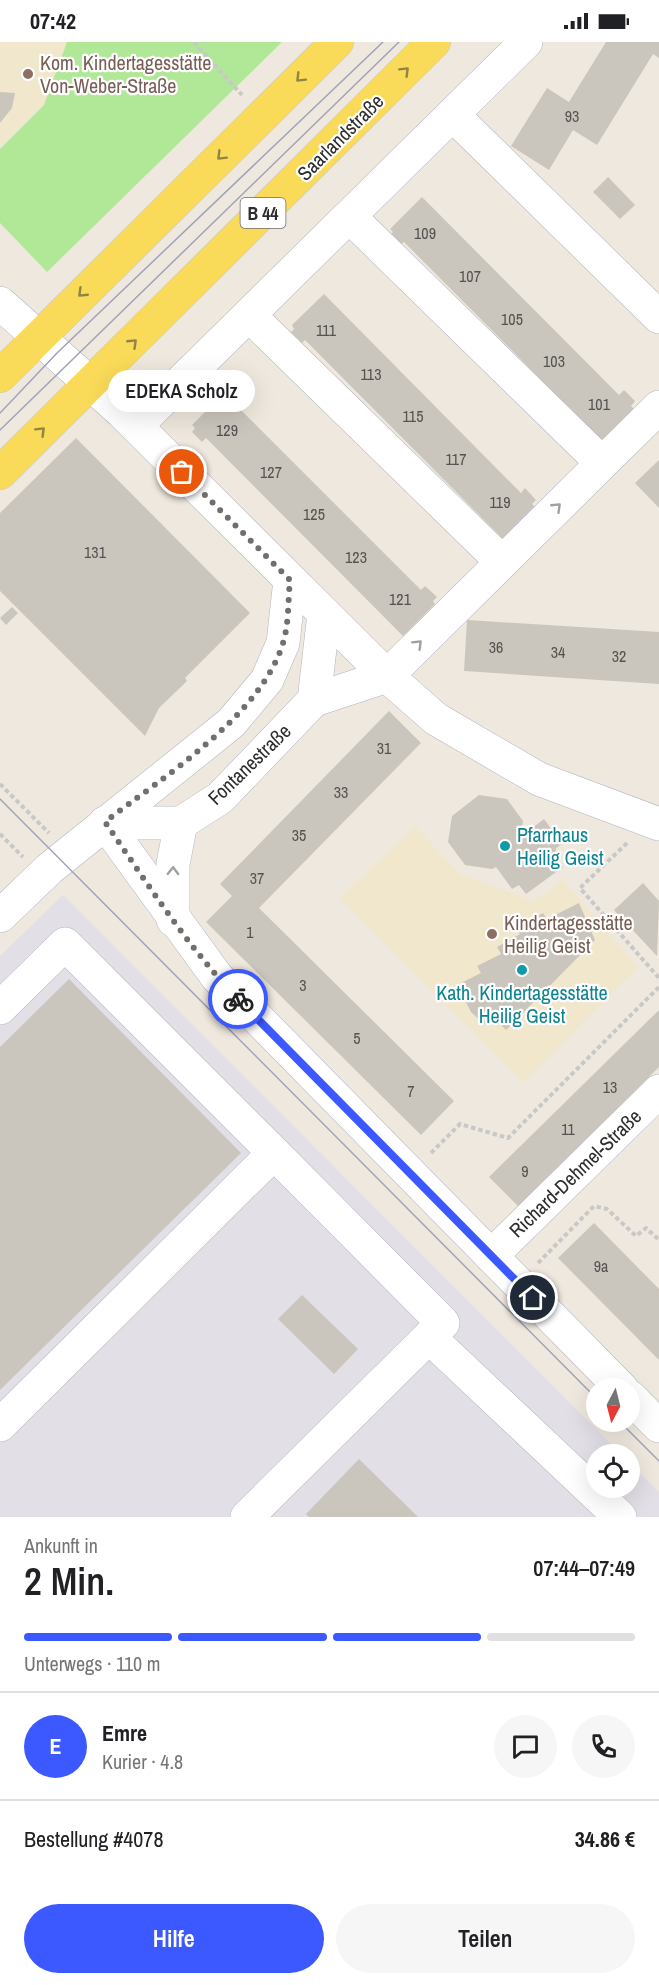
<!DOCTYPE html>
<html lang="de">
<head>
<meta charset="utf-8">
<style>
	:root { --surface:#fff; --page:#f6f6f6; --text:#202124; --muted:#757577; --line:#e0e0e0; --accent:#3b59ff }
	body { margin:0; font-family:"Archivo Narrow",sans-serif; background:var(--page); color:var(--text); height:100vh; display:flex; flex-direction:column; font-size:22px; white-space:nowrap }
	* { box-sizing:border-box; margin:0 }
	p { font-size:20px; color:var(--muted) }
	.icon { flex:none; width:33px; height:33px; fill:none; stroke:currentColor; stroke-width:2; stroke-linecap:round; stroke-linejoin:round }
	.map { position:relative; height:1475px; overflow:hidden }
	.sheet { display:flex; flex-direction:column; background:var(--surface); flex:1 }
	.sheet>* { flex:none }
	.needle { width:39px; rotate:187deg }
	.controls { position:absolute; left:586px; top:1336px; display:grid; gap:12px }
	.controls a { display:grid; place-items:center; width:54px; height:54px; border-radius:50%; background:var(--surface); box-shadow:0 6px 24px #0002; font-size:30px }
	.pin { position:absolute; display:grid; place-items:center; width:51px; height:51px; color:#fff; margin:-26px; border:3px solid #fff; border-radius:50%; box-shadow:0 2px 6px #0007 }
	.courier { position:absolute; display:grid; place-items:center; width:60px; height:60px; margin:-30px; border:4px solid #3b59ff; border-radius:50%; background:#fff; color:#222; box-shadow:0 2px 8px #0007 }
	.bubble { position:absolute; height:42px; border-radius:21px; background:var(--surface); box-shadow:0 6px 24px #0002; font-size:20px; font-weight:600; line-height:42px; text-align:center }
	.head em { font-style:normal; font-weight:600 }
	.head div { display:flex; flex-direction:column-reverse }
	.head { display:flex; align-items:center; justify-content:space-between; height:102px; padding:0 24px }
	h1 { font-size:39px; font-weight:600; line-height:45px }
	.bar { display:grid; grid-template-columns:repeat(4,1fr); gap:9px 6px; align-content:center; height:72px; padding:0 24px }
	.bar i { height:8px; border-radius:4px; background:var(--line) }
	.bar .current { background:var(--accent) }
	.bar p { grid-column:span 4 }
	.line { display:flex; align-items:center; gap:15px; padding:0 24px; border-top:2px solid var(--line) }
	.line div { flex:1 }
	.round { display:grid; place-items:center; flex:none; width:63px; height:63px; border-radius:32px; background:var(--page) }
	.cta { display:flex; gap:12px; margin-top:auto; padding:12px 24px }
	.cta a { flex:1; height:69px; border-radius:36px; background:var(--accent); color:#fff; font-size:24px; font-weight:600; line-height:69px; text-align:center }
	.cta a+a { background:var(--page); color:var(--text) }
	.status { display:flex; justify-content:space-between; align-items:center; height:42px; padding:0 30px; background:var(--surface); direction:ltr }
	.status svg { height:16px; fill:currentColor }
	.map>svg:first-child { display:block }
</style>
</head>
<body>
<div class="status"><b>07:42</b><svg viewBox="0 0 49 12"><path d="M0 12V9h3v3zM5 12V6h3v6zM10 12V3h3v9zM15 12V0h3v12zM26 1h20v11H26zM47 4h2v5h-2z"/></svg></div>
<div class="map">
<svg width="659" height="1475" viewBox="0 0 659 1475">
	<rect width="100%" height="100%" fill="#efe8de"/>
	<polygon fill="#e2dfe7" points="63,853 622,1413 597,1413 597,1446 630,1446 630,1421 659,1450 659,1475 0,1475 0,914"/>
	<g fill="#f1e7cd">
		<polygon points="0,0 67,0 44,63 0,107"/>
		<polygon points="415,784 460,832 534,859 563,838 638,925 523,1041 340,856"/>
	</g>
	<polygon fill="#b0e898" points="67,0 282,0 47,230 0,181 0,107 44,63"/>
	<g fill="#cbc6bd">
		<polygon points="606,0 659,0 659,16 653,12 597,103 573,88 549,128 511,104 547,46 569,60"/>
		<polygon points="0,50 15,51 12,66 0,81"/>
		<polygon points="608,135 635,163 620,177 593,150"/>
		<polygon points="422,155 619,353 624,348 635,359 631,364 634,367 602,399 404,200 400,203 390,193 393,190 390,187"/>
		<polygon points="324,252 521,451 525,446 536,458 532,462 535,465 503,497 305,298 302,301 291,290 294,287 292,283"/>
		<polygon points="224,351 421,548 425,544 437,555 433,559 435,562 403,594 206,396 202,400 192,390 195,386 192,383"/>
		<polygon points="76,396 250,571 185,636 187,639 159,666 145,694 0,549 0,471"/>
		<polygon points="659,418 659,466 635,441"/>
		<polygon points="12,565 18,571 6,583 0,576"/>
		<polygon points="467,578 659,590 659,642 464,629"/>
		<polygon points="389,669 421,701 259,866 454,1059 421,1093 206,880 232,854 220,842"/>
		<polygon points="479,753 507,757 523,779 522,784 527,790 544,777 562,802 556,806 555,813 563,825 526,852 519,843 512,847 496,825 492,827 465,823 448,800 452,774"/>
		<polygon points="643,841 659,859 657,914 614,868"/>
		<polygon points="579,861 595,898 506,988 494,976 485,983 471,970 457,943 481,931 477,924 501,912 497,905 520,892 516,886 543,871 547,877"/>
		<polygon points="69,937 241,1111 0,1348 0,1005"/>
		<polygon points="659,968 659,1025 518,1164 489,1135"/>
		<polygon points="594,1181 659,1247 659,1318 558,1216"/>
		<polygon points="302,1253 358,1307 334,1332 278,1277"/>
		<polygon points="359,1417 418,1475 309,1475 306,1472"/>
	</g>
	<g fill="none" stroke-linecap="round" stroke-linejoin="round">
		<g stroke="#b2b4c1" stroke-width="34">
			<g id="minor">
				<polyline points="453,73 659,275"/>
				<polyline points="350,175 602,421"/>
				<polyline points="0,261 122,370 387,634 436,677 539,737 659,782"/>
				<polyline points="250,274 501,519"/>
				<polyline points="136,384 526,0"/>
				<polyline points="314,658 387,634 659,365"/>
				<polyline points="105,781 217,935 622,1347"/>
				<polyline points="105,781 181,781 220,756 314,658 324,572"/>
				<polyline points="0,874 49,827 231,681 267,638 283,601 290,538"/>
				<polyline points="173,878 173,822 181,781"/>
				<polyline points="0,966 65,902 274,1111 0,1383"/>
				<polyline points="491,1214 659,1049"/>
				<polyline points="429,1295 620,1475"/>
				<polyline points="630,1355 659,1384"/>
				<polyline points="247,1475 443,1281 274,1111"/>
			</g>
		</g>
		<g stroke="#c8c8c8" stroke-width="34">
			<g id="major">
				<polyline points="0,334 337,0"/>
				<polyline points="0,431 434,0"/>
			</g>
		</g>
		<g stroke="#c8c8c8" stroke-width="4" stroke-dasharray="4.5 3" stroke-linecap="butt">
			<polyline points="194,0 242,53"/>
			<polyline points="0,742 49,791"/>
			<polyline points="0,792 23,815"/>
			<polyline points="627,801 580,846 659,936"/>
			<polyline points="431,1111 460,1082 508,1096 659,945"/>
			<polyline points="538,1221 594,1164 607,1167 636,1194 646,1186 659,1198"/>
		</g>
		<use href="#minor" stroke="#fff" stroke-width="33"/>
		<use href="#major" stroke="#f9da59" stroke-width="33"/>
		<g stroke="#a0a3b8" stroke-width="1.5">
			<polyline points="0,371 57,311 383,0"/>
			<polyline points="0,388 399,0"/>
			<polyline points="0,757 597,1357"/>
			<polyline points="620,1380 659,1419"/>
		</g>
	</g>
	<defs><path id="oneway-chevron" d="M-2-3.5L2.5 0L-2 3.5" fill="none" stroke-width="1.6" stroke-linecap="round" stroke-linejoin="round" transform="scale(1.5)"/></defs>
	<g stroke="#938443">
		<use href="#oneway-chevron" transform="translate(405 29) rotate(-45)"/>
		<use href="#oneway-chevron" transform="translate(300 36) rotate(135)"/>
		<use href="#oneway-chevron" transform="translate(221 114) rotate(135)"/>
		<use href="#oneway-chevron" transform="translate(82 251) rotate(136)"/>
		<use href="#oneway-chevron" transform="translate(133 301) rotate(-44)"/>
		<use href="#oneway-chevron" transform="translate(41 389) rotate(-45)"/>
	</g>
	<g stroke="#a0a0a0">
		<use href="#oneway-chevron" transform="translate(557 465) rotate(-44)"/>
		<use href="#oneway-chevron" transform="translate(418 602) rotate(-45)"/>
		<use href="#oneway-chevron" transform="translate(173 829) rotate(-89)"/>
	</g>
	<g fill="none" stroke-linecap="round" stroke-linejoin="round">
		<path stroke="#716e6b" stroke-width="6" stroke-dasharray="0 10.8" d="M182,430L290,538C288,558 289,582 283,601C261,674 163,735 105,780C147,841 187,904 238,957"/>
		<polyline stroke="#3b59ff" stroke-width="8" points="238,957 533,1256"/>
	</g>
	<g fill="#8d6e63" stroke="#fff" stroke-width="2">
		<circle cx="28" cy="32" r="6"/>
		<circle cx="492" cy="892" r="6"/>
	</g>
	<g fill="#0f9aa8" stroke="#fff" stroke-width="2">
		<circle cx="505" cy="804" r="6"/>
		<circle cx="522" cy="928" r="6"/>
	</g>
	<g text-anchor="middle" dominant-baseline="central" stroke-width="4.5" stroke-linejoin="round" paint-order="stroke">
		<g font-size="16" fill="#545351">
			<text x="572" y="74">93</text>
			<text x="425" y="191">109</text>
			<text x="470" y="234">107</text>
			<text x="512" y="277">105</text>
			<text x="326" y="288">111</text>
			<text x="554" y="319">103</text>
			<text x="371" y="332">113</text>
			<text x="599" y="362">101</text>
			<text x="413" y="374">115</text>
			<text x="227" y="388">129</text>
			<text x="456" y="417">117</text>
			<text x="271" y="430">127</text>
			<text x="500" y="460">119</text>
			<text x="314" y="472">125</text>
			<text x="95" y="510">131</text>
			<text x="356" y="515">123</text>
			<text x="400" y="557">121</text>
			<text x="496" y="605">36</text>
			<text x="558" y="610">34</text>
			<text x="619" y="614">32</text>
			<text x="384" y="706">31</text>
			<text x="341" y="750">33</text>
			<text x="299" y="793">35</text>
			<text x="257" y="836">37</text>
			<text x="250" y="890">1</text>
			<text x="303" y="943">3</text>
			<text x="357" y="996">5</text>
			<text x="610" y="1045">13</text>
			<text x="411" y="1049">7</text>
			<text x="568" y="1087">11</text>
			<text x="525" y="1129">9</text>
			<text x="601" y="1224">9a</text>
		</g>
		<rect fill="#fff" stroke="#6c6c6c" stroke-width="1.5" x="240.5" y="156" width="45" height="30" rx="4.5"/>
		<g font-size="18" font-weight="bold" fill="#2d2d2d">
			<text x="263" y="171">B 44</text>
		</g>
		<g font-size="20" fill="#785e54" stroke="#fff" text-anchor="start">
			<text x="40" y="20">Kom. Kindertagesstätte<tspan x="40" dy="23">Von-Weber-Straße</tspan></text>
			<text x="504" y="880">Kindertagesstätte<tspan x="504" dy="23">Heilig Geist</tspan></text>
		</g>
		<g font-size="20" fill="#2d2d2d" stroke="#fff">
			<text transform="translate(340 95) rotate(-45)">Saarlandstraße</text>
			<text transform="translate(249 722) rotate(-44)">Fontanestraße</text>
			<text transform="translate(575 1131) rotate(-44)">Richard-Dehmel-Straße</text>
		</g>
		<g font-size="20" fill="#0d838f" stroke="#fff" text-anchor="start">
			<text x="517" y="792">Pfarrhaus<tspan x="517" dy="23">Heilig Geist</tspan></text>
			<text x="522" y="950" text-anchor="middle">Kath. Kindertagesstätte<tspan x="522" dy="23">Heilig Geist</tspan></text>
		</g>
	</g>
</svg>
<div class="controls">
<a><svg class="needle" viewBox="-14 -14 28 28"><path d="M0-13l5 13h-10z" fill="#e53935"/><path d="M0 13l5-13h-10z" fill="#757577"/></svg></a>
<a><svg class="icon" aria-label="locate" viewBox="0 0 24 24"><circle cx="12" cy="12" r="6"/><path d="M12 2v4M12 18v4M2 12h4M18 12h4"/></svg></a>
</div>
<div class="pin" style="left:182px;top:430px;background:#ea580c"><svg class="icon" aria-label="bag" viewBox="0 0 24 24"><path d="M5 8h14l-1 12H6zM9 8a3 3 0 0 1 6 0"/></svg></div>
<div class="pin" style="left:533px;top:1256px;background:#1f2937"><svg class="icon" aria-label="home" viewBox="0 0 24 24"><path d="M3 11l9-7 9 7M6 9v11h12V9"/></svg></div>
<div class="courier" style="left:238px;top:957px"><svg class="icon" aria-label="bike" viewBox="0 0 24 24"><circle cx="6" cy="16" r="4"/><circle cx="18" cy="16" r="4"/><path d="M6 16l4-8h5l3 8M10 8l3 8H6M13 5h3"/></svg></div>
<div class="bubble" style="left:108px;top:328px;width:147px">EDEKA Scholz</div>
</div>
<section class="sheet">
<div class="head"><div><h1>2 Min.</h1><p>Ankunft in</p></div><em>07:44–07:49</em></div>
<div class="bar"><i class="current"></i><i class="current"></i><i class="current"></i><i></i><p>Unterwegs · 110 m</p></div>
<div class="line" style="height:108px"><b class="round" style="background:var(--accent);color:#fff">E</b><div><b>Emre</b><p>Kurier · 4.8</p></div><a class="round"><svg class="icon" aria-label="chat" viewBox="0 0 24 24"><path d="M4 5h16v11H9l-5 4z"/></svg></a><a class="round"><svg class="icon" aria-label="phone" viewBox="0 0 24 24"><path d="M5 4h4l2 5-3 2q2 4 5 5l2-3 5 2v4C11 20 4 13 5 4z"/></svg></a></div>
<div class="line" style="height:78px"><div>Bestellung #4078</div><b>34.86 €</b></div>
<div class="cta"><a>Hilfe</a><a>Teilen</a></div>
</section>
</body>
</html>
